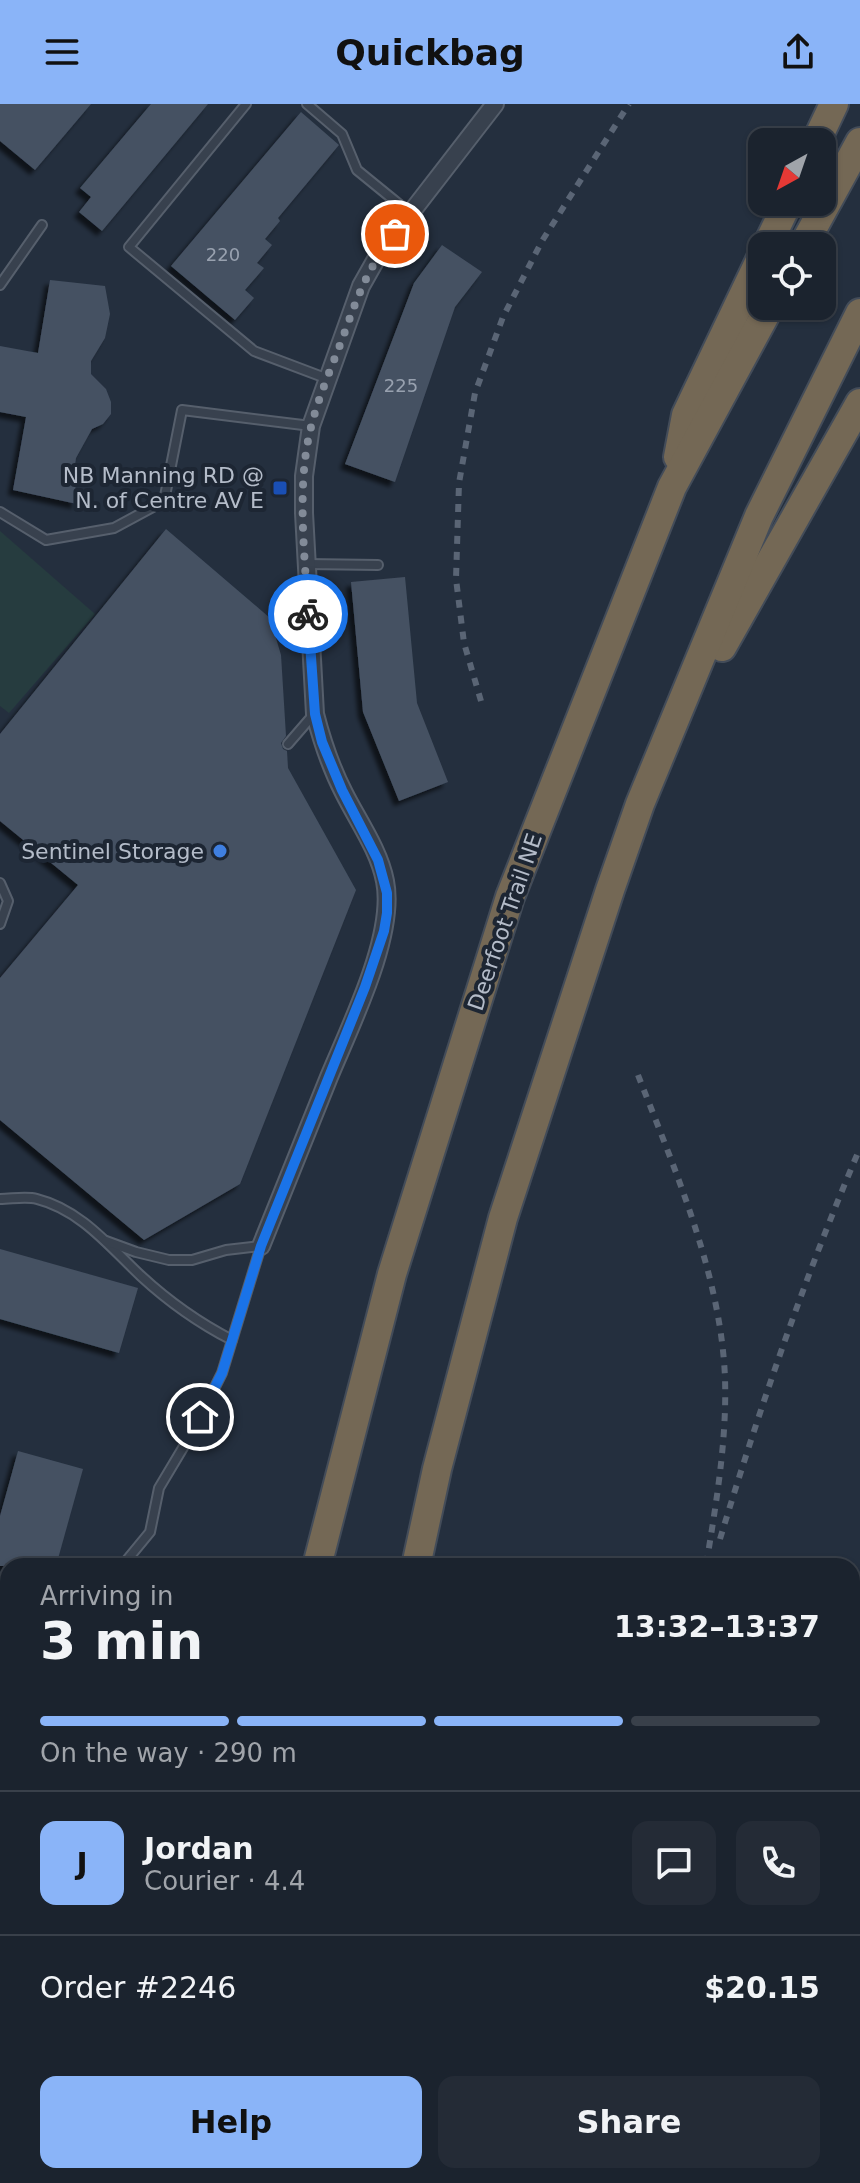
<!DOCTYPE html>
<html lang="en">
<head>
<meta charset="utf-8">
<style>
	:root { --surface:#1b232e; --page:#242b36; --text:#f1f3f6; --muted:#a0a4aa; --line:#39404a; --accent:#8ab4f8 }
	body { margin:0; font-family:"DejaVu Sans",sans-serif; background:var(--page); color:var(--text); height:100vh; display:flex; flex-direction:column; font-size:30px; white-space:nowrap }
	* { box-sizing:border-box; margin:0 }
	p { font-size:26px; color:var(--muted) }
	.icon { flex:none; width:44px; height:44px; fill:none; stroke:currentColor; stroke-width:2; stroke-linecap:round; stroke-linejoin:round }
	.map { position:relative; flex:1; overflow:hidden }
	.drawer { position:absolute; left:0px; top:1454px; width:860px; height:626px; display:flex; flex-direction:column; background:var(--surface); border-radius:24px 24px 0 0; box-shadow:0 2px 6px #0004,0 0 0 2px var(--line) }
	.drawer>* { flex:none }
	.needle { width:52px; rotate:220deg }
	.tools { position:absolute; left:748px; top:24px; display:grid; gap:16px }
	.tools a { display:grid; place-items:center; width:88px; height:88px; border-radius:16px; background:var(--surface); box-shadow:0 2px 6px #0004,0 0 0 2px var(--line); font-size:40px }
	.pin { position:absolute; display:grid; place-items:center; width:68px; height:68px; color:#fff; margin:-34px; border:4px solid #fff; border-radius:50%; box-shadow:0 2px 8px #0007 }
	.courier { position:absolute; display:grid; place-items:center; width:80px; height:80px; margin:-40px; border:6px solid #1a73e8; border-radius:50%; background:#fff; color:#222; box-shadow:0 2px 10px #0007 }
	.headline em { font-style:normal; font-weight:700 }
	.headline div { display:flex; flex-direction:column-reverse }
	.headline { display:flex; align-items:center; justify-content:space-between; height:136px; padding:0 40px }
	h1 { font-size:52px; font-weight:700; line-height:60px }
	.bar { display:grid; grid-template-columns:repeat(4,1fr); gap:12px 8px; align-content:center; height:96px; padding:0 40px }
	.bar i { height:10px; border-radius:6px; background:var(--line) }
	.bar .active { background:var(--accent) }
	.bar p { grid-column:span 4 }
	.line { display:flex; align-items:center; gap:20px; padding:0 40px; border-top:2px solid var(--line) }
	.line div { flex:1 }
	.round { display:grid; place-items:center; flex:none; width:84px; height:84px; border-radius:16px; background:var(--page) }
	.action { display:flex; gap:16px; margin-top:auto; padding:16px 40px }
	.action a { flex:1; height:92px; border-radius:16px; background:var(--accent); color:#111; font-size:32px; font-weight:700; line-height:92px; text-align:center }
	.action a+a { background:var(--page); color:var(--text) }
	header { display:flex; justify-content:space-between; align-items:center; height:104px; padding:0 40px; background:var(--accent); color:#111; font-size:36px; font-weight:700 }
	.map>svg:first-child { display:block }
</style>
</head>
<body>
<header><svg class="icon" aria-label="menu" viewBox="0 0 24 24"><path d="M4 6h16M4 12h16M4 18h16"/></svg>Quickbag<svg class="icon" aria-label="share" viewBox="0 0 24 24"><path d="M12 15V3M7 8l5-5 5 5M5 13v7h14v-7"/></svg></header>
<div class="map">
<svg width="860" height="2079" viewBox="0 0 860 2079">
	<defs>
		<filter id="shadow"><feDropShadow dx="-5" dy="5" stdDeviation="2" flood-color="#0009"/></filter>
	</defs>
	<rect width="100%" height="100%" fill="#242f3e"/>
	<g fill="#263c3f">
		<polygon points="0,427 95,510 9,609 0,602"/>
		<polygon points="860,1601 860,2079 621,2079 622,2072 852,2072 852,1610"/>
	</g>
	<polygon fill="#394c67" points="860,1509 860,1601 852,1610 852,1545"/>
	<g fill="#455162" filter="url(#shadow)">
		<polygon points="0,0 91,0 35,66 0,37"/>
		<polygon points="151,0 208,0 102,127 79,108 91,93 80,84"/>
		<polygon points="301,8 339,41 278,114 280,117 265,135 272,141 257,159 264,164 245,186 254,194 235,216 171,162"/>
		<polygon points="442,141 482,168 455,203 395,378 345,360 414,179"/>
		<polygon points="50,176 105,182 110,210 105,234 91,257 91,270 106,285 111,298 111,310 103,320 92,325 76,354 74,368 77,400 13,386 26,313 0,308 0,242 38,249"/>
		<polygon points="166,425 270,514 281,551 286,632 281,639 283,645 287,647 288,664 356,786 240,1080 144,1136 0,1016 0,874 78,781 0,717 0,630"/>
		<polygon points="405,473 417,599 448,678 399,697 363,608 351,478"/>
		<polygon points="0,1145 138,1184 119,1249 0,1215"/>
		<polygon points="18,1347 83,1365 56,1462 0,1462 0,1412"/>
	</g>
	<g fill="none" stroke-linecap="round" stroke-linejoin="round">
		<g stroke="#565f6c" stroke-width="12">
			<g id="service">
				<polyline points="246,0 129,143 254,247 328,275"/>
				<polyline points="307,0 342,30 357,66 411,110"/>
				<polyline points="0,181 42,121"/>
				<polyline points="0,408 46,436 114,424 164,397 182,306 311,322"/>
				<polyline points="307,460 378,461"/>
				<polyline points="288,640 314,610"/>
				<polyline points="0,779 8,797 0,820"/>
				<path d="M0,1095C12,1095 26,1092 37,1095C81,1106 110,1143 141,1172C168,1197 199,1219 232,1236"/>
				<polyline points="106,1137 136,1148 169,1156 192,1156 226,1146 261,1142 222,1269 193,1327 159,1384 150,1428 122,1462"/>
				<polyline points="0,1567 8,1557"/>
				<polyline points="0,1608 8,1598"/>
			</g>
		</g>
		<g stroke="#565f6c" stroke-width="20">
			<path id="minor" d="M261,1142C284,1086 306,1029 329,973C350,922 396,831 385,777C379,746 358,717 344,689C331,664 322,637 315,610L304,409V372L311,322L361,182L379,150L495,0"/>
		</g>
		<g stroke="#434c59" stroke-width="32">
			<g id="motorway">
				<polyline points="816,38 834,0"/>
				<polyline points="767,142 788,98"/>
				<polyline points="803,142 860,38"/>
				<polyline points="678,353 686,311 762,152"/>
				<polyline points="722,543 860,299"/>
				<polyline points="317,1462 392,1170 510,793 672,383 770,202"/>
				<polyline points="416,1462 437,1365 503,1114 610,786 640,700 759,412 860,209"/>
				<polyline points="203,2079 204,2072"/>
				<polyline points="288,2079 289,2072"/>
			</g>
		</g>
		<g stroke="#44595c" stroke-width="3" stroke-dasharray="6 6" stroke-linecap="butt">
			<polyline points="60,1461 60,1462"/>
			<polyline points="852,1694 860,1686"/>
			<polyline points="852,2001 860,1983"/>
			<polyline points="852,2016 860,2012"/>
			<polyline points="852,2061 854,2079"/>
			<polyline points="649,2079 650,2072"/>
			<polyline points="757,2079 767,2072"/>
		</g>
		<use href="#service" stroke="#38414e" stroke-width="8"/>
		<use href="#minor" stroke="#38414e" stroke-width="16"/>
		<use href="#motorway" stroke="#746855" stroke-width="28"/>
		<g stroke="#5a6575" stroke-width="6" stroke-dasharray="8 8" stroke-linecap="butt">
			<polyline points="481,597 464,539 456,475 459,379 475,289 503,213 542,137 629,0"/>
			<path d="M638,971C675,1066 721,1171 725,1274C727,1337 716,1400 706,1462"/>
			<path d="M720,1435C760,1303 805,1172 860,1044"/>
			<polyline points="565,2079 566,2072"/>
		</g>
	</g>
	<g fill="none" stroke-linecap="round" stroke-linejoin="round">
		<path stroke="#828b98" stroke-width="8" stroke-dasharray="0 14.4" d="M308,510C305,453 297,387 309,332C316,298 331,265 343,233C357,194 368,162 395,130"/>
		<polyline stroke="#1a73e8" stroke-width="10" points="200,1313 222,1269 261,1142 365,883 384,827 387,809 387,789 378,756 342,686 322,638 315,610 308,510"/>
	</g>
	<rect fill="#1a4fb4" stroke="#1d2633" stroke-width="3" x="272" y="376" width="16" height="16" rx="4"/>
	<circle fill="#3f7fe0" stroke="#1d2633" stroke-width="3" cx="220" cy="747" r="8"/>
	<g text-anchor="middle" dominant-baseline="central" stroke-width="8" stroke-linejoin="round" paint-order="stroke">
		<g font-size="18" fill="#98a1af">
			<text x="223" y="150">220</text>
			<text x="401" y="281">225</text>
		</g>
		<g font-size="22" fill="#b4bcc9" stroke="#1d2633" text-anchor="end">
			<text x="264" y="371">NB Manning RD @<tspan x="264" dy="25">N. of Centre AV E</tspan></text>
			<text x="204" y="747">Sentinel Storage</text>
		</g>
		<g font-size="22" fill="#b4bcc9" stroke="#1d2633">
			<text transform="translate(505 818) rotate(-71)">Deerfoot Trail NE</text>
		</g>
	</g>
</svg>
<div class="tools">
<a><svg class="needle" viewBox="-14 -14 28 28"><path d="M0-13l5 13h-10z" fill="#e53935"/><path d="M0 13l5-13h-10z" fill="#a0a4aa"/></svg></a>
<a><svg class="icon" aria-label="locate" viewBox="0 0 24 24"><circle cx="12" cy="12" r="6"/><path d="M12 2v4M12 18v4M2 12h4M18 12h4"/></svg></a>
</div>
<div class="pin" style="left:395px;top:130px;background:#ea580c"><svg class="icon" aria-label="bag" viewBox="0 0 24 24"><path d="M5 8h14l-1 12H6zM9 8a3 3 0 0 1 6 0"/></svg></div>
<div class="pin" style="left:200px;top:1313px;background:#1f2937"><svg class="icon" aria-label="home" viewBox="0 0 24 24"><path d="M3 11l9-7 9 7M6 9v11h12V9"/></svg></div>
<div class="courier" style="left:308px;top:510px"><svg class="icon" aria-label="bike" viewBox="0 0 24 24"><circle cx="6" cy="16" r="4"/><circle cx="18" cy="16" r="4"/><path d="M6 16l4-8h5l3 8M10 8l3 8H6M13 5h3"/></svg></div>
<section class="drawer">
<div class="headline"><div><h1>3 min</h1><p>Arriving in</p></div><em>13:32–13:37</em></div>
<div class="bar"><i class="active"></i><i class="active"></i><i class="active"></i><i></i><p>On the way · 290 m</p></div>
<div class="line" style="height:144px"><b class="round" style="background:var(--accent);color:#111">J</b><div><b>Jordan</b><p>Courier · 4.4</p></div><a class="round"><svg class="icon" aria-label="chat" viewBox="0 0 24 24"><path d="M4 5h16v11H9l-5 4z"/></svg></a><a class="round"><svg class="icon" aria-label="phone" viewBox="0 0 24 24"><path d="M5 4h4l2 5-3 2q2 4 5 5l2-3 5 2v4C11 20 4 13 5 4z"/></svg></a></div>
<div class="line" style="height:104px"><div>Order #2246</div><b>$20.15</b></div>
<div class="action"><a>Help</a><a>Share</a></div>
</section>
</div>
</body>
</html>
